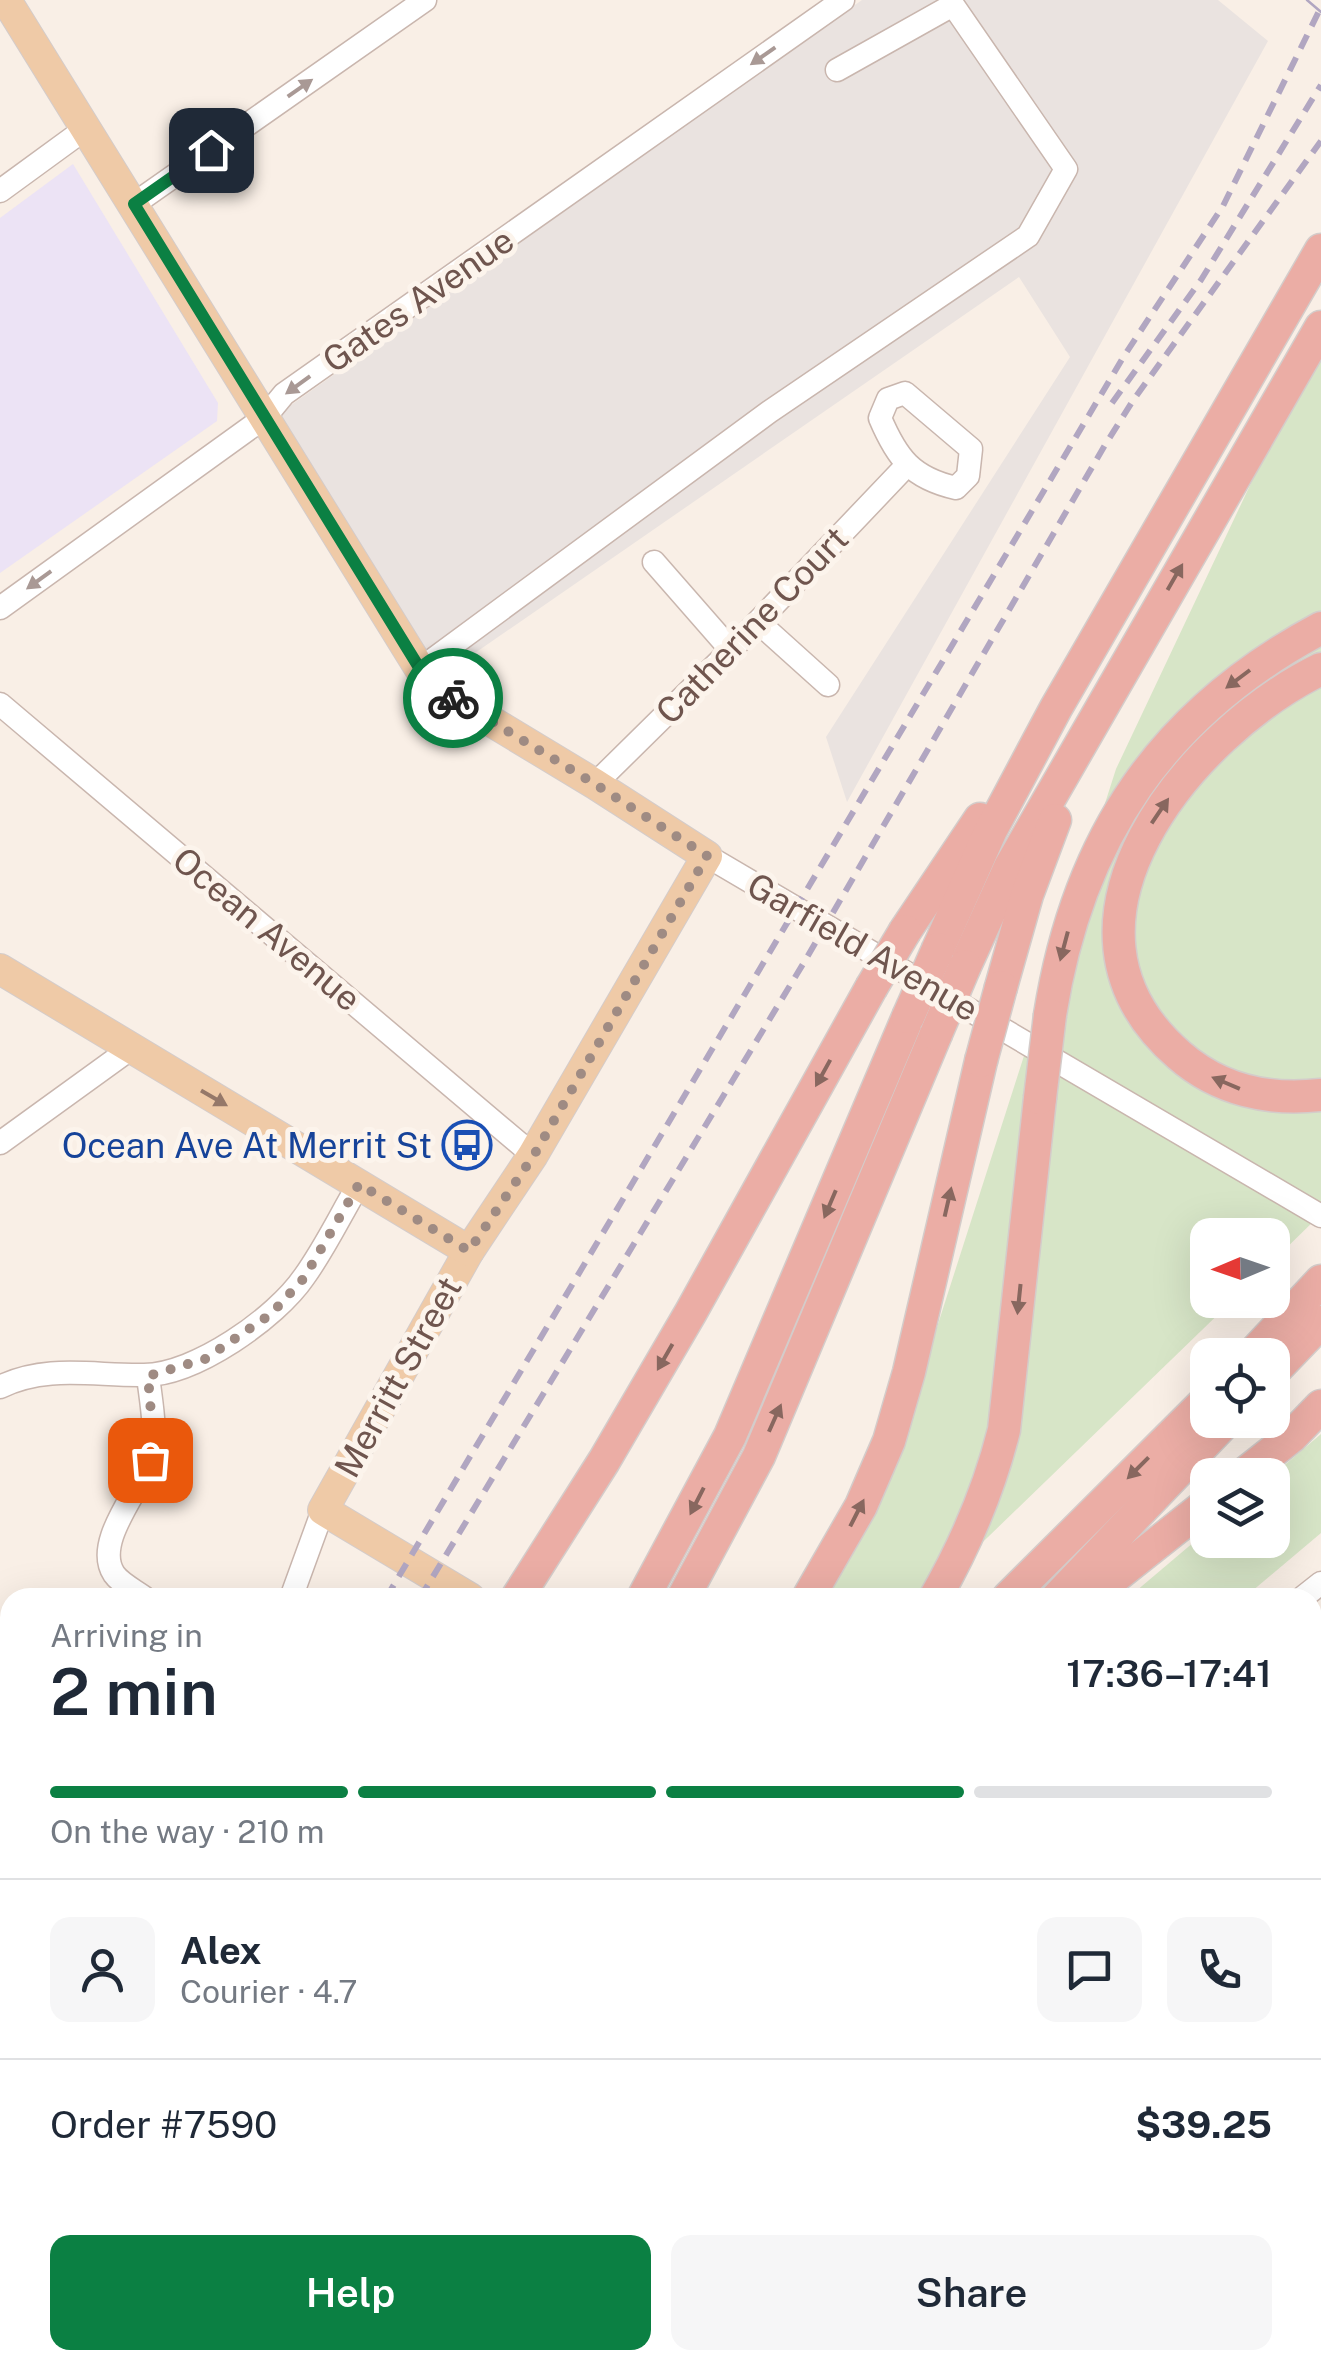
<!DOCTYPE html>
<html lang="en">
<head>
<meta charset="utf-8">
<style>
	:root { --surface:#fff; --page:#f6f6f7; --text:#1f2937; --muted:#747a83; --line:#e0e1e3; --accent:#0b8043 }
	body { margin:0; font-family:"Public Sans",sans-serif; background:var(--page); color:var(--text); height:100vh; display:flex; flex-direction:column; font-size:38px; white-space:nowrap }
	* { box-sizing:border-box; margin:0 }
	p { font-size:32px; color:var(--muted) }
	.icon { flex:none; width:55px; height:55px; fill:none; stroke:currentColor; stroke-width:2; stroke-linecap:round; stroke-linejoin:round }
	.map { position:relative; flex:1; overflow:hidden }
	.panel { position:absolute; left:0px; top:1588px; width:1322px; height:782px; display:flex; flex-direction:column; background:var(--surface); border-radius:30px 30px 0 0; box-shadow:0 10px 40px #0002 }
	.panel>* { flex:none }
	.needle { width:65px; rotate:268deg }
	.fabs { position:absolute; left:1190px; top:1218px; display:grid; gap:20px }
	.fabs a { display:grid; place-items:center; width:100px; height:100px; border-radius:20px; background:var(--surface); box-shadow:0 10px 40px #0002; font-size:50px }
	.pin { position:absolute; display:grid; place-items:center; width:85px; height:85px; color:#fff; margin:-42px; border-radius:20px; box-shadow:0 5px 15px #0006 }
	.courier { position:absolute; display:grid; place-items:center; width:100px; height:100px; margin:-50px; border:8px solid #0b8043; border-radius:50%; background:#fff; color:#222; box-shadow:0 2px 12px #0007 }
	.head em { font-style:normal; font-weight:600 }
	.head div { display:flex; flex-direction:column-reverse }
	.head { display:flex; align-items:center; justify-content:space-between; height:170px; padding:0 50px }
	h1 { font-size:65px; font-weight:600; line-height:75px }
	.bar { display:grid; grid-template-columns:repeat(4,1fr); gap:15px 10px; align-content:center; height:120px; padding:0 50px }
	.bar i { height:12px; border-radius:8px; background:var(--line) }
	.bar .current { background:var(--accent) }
	.bar p { grid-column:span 4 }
	.line { display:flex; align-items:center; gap:25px; padding:0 50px; border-top:2px solid var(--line) }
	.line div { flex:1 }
	.round { display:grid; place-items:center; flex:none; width:105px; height:105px; border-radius:20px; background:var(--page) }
	.cta { display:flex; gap:20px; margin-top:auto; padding:20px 50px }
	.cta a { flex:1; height:115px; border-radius:20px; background:var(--accent); color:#fff; font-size:40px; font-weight:600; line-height:115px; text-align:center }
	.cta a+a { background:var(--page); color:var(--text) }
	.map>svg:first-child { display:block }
</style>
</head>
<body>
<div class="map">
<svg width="1321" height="2368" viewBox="0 0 1321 2368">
	<rect width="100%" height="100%" fill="#f9efe6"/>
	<polygon fill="#eae3e0" points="862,0 1218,0 1268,41 847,802 826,737 1070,357 1019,277 433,682 270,420"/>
	<polygon fill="#ece3f5" points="73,164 218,403 217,421 0,573 0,218"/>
	<g fill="#d7e5c7">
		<polygon points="1321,335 1321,1214 1273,1261 1272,1235 1208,1235 1208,1300 1233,1300 926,1597 813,1598 896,1455 1116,769"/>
		<polygon points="1321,1434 1321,1533 1245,1597 1129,1597 1207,1531 1208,1540 1272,1540 1273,1475"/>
		<polygon points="10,2292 10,2360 58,2360 54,2368 0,2368 0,2309"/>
		<polygon points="348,2360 432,2360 424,2368 341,2368"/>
	</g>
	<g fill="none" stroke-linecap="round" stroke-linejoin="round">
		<g stroke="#c9b6ae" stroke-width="25">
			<g id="minor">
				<polyline points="0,191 85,129"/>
				<polyline points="134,204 425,0"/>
				<path d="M905,393L971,449L968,476L956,488C912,478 897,458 880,418L888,399Z"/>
				<polyline points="654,562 731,650"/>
				<polyline points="0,608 265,417 284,394 843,0"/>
				<polyline points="758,622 828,685"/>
				<polyline points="420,669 769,412 1028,236 1066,169 953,5 837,70"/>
				<polyline points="0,704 533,1155"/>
				<polyline points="595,784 731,650 907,465"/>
				<polyline points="707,856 1321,1216"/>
				<polyline points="0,1143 130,1049"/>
				<path d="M0,1387C47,1364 94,1376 144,1375C195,1375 276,1318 304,1277C325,1248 341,1214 359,1184"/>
				<path d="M145,1598C136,1591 121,1584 114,1574C93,1542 140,1491 150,1460C158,1435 151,1402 148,1376"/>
				<polyline points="291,1598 323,1510"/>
				<polyline points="1302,1598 1321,1583"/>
				<polyline points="1312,1674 1321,1670"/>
				<polyline points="0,1724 10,1735"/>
				<polyline points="1312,1838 1321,1828"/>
				<polyline points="0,1951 5,1954"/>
				<polyline points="0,2052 10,2058"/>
				<polyline points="0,2115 10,2096"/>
				<polyline points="1312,2329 1321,2314"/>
				<polyline points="697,2368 701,2360"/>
				<polyline points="994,2368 999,2360"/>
				<polyline points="1289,2368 1294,2360"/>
			</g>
		</g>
		<g stroke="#d4ccca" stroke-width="32">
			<g id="major">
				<polyline points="6,0 420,669 436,688 595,784 707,856 533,1155 469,1251 323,1510 470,1598"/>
				<polyline points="0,969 469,1251"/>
				<polyline points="1312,2089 1321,2094"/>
			</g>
		</g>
		<g stroke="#d4ccca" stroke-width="35">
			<g id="highway">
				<path d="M1321,669C1190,733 1029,925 1179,1055C1219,1090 1269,1101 1321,1095"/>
				<polyline points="905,931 980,819"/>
				<polyline points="938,949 991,830 1056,708 1321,250"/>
				<polyline points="965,966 1010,867 1321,327"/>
				<polyline points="1001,987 1027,895 1055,820"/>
				<path d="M1050,1015C1078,837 1162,713 1321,628"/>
				<polyline points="1252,1355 1321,1281"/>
				<polyline points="1272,1373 1321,1322"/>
				<polyline points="1243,1475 1291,1437 1321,1406"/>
				<polyline points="517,1598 604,1461 691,1312 871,988"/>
				<polyline points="643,1598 730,1436 908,1017"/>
				<polyline points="683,1598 759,1456 936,1034"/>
				<polyline points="808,1598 861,1506 889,1441 909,1372 981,1061"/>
				<path d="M935,1598C966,1544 989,1490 1004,1430L1040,1098"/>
				<polyline points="1008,1598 1208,1399"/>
				<polyline points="1057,1598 1227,1420"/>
				<polyline points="1088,1598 1208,1503"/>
				<polyline points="86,2368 89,2360"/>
				<polyline points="128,2368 135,2360"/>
				<polyline points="173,2368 179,2360"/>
				<polyline points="258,2368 264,2360"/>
				<polyline points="299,2368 305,2360"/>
			</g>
		</g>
		<use href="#minor" stroke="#fff" stroke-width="22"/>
		<use href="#major" stroke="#efcaa7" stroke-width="30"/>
		<use href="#highway" stroke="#ebada5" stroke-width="32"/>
		<polyline stroke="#b1a6c1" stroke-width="2.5" points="1307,0 1321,12"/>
		<g stroke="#b1a6c1" stroke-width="6" stroke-dasharray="15 10" stroke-linecap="butt">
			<polyline points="1112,403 1201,280 1321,85"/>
			<polyline points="386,1598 1124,356 1223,206 1321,7"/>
			<polyline points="420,1598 806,959 1105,445 1134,399 1321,141"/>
			<polyline points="0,2245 10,2228"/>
			<polyline points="0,2271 10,2254"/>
			<polyline points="0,2298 10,2281"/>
		</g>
		<g stroke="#d4ccca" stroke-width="35" stroke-linecap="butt">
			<g id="highway-bridge">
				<polyline points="871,988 905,931"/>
				<polyline points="908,1017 938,949"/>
				<polyline points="936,1034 965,966"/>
				<polyline points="981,1061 1001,987"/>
				<polyline points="1040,1098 1050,1015"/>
			</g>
		</g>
		<use href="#highway-bridge" stroke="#ebada5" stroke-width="32"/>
	</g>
	<defs><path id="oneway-solid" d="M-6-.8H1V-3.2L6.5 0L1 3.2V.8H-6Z" transform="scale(2.5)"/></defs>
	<g fill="#a99995">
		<use href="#oneway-solid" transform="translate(763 56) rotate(145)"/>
		<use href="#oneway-solid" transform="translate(300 88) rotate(-35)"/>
		<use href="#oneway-solid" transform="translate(298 385) rotate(144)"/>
		<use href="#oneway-solid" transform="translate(39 580) rotate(144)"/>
	</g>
	<g fill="#88675f">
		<use href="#oneway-solid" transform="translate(1175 577) rotate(-60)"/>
		<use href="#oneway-solid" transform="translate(1238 679) rotate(143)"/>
		<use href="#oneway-solid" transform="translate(1160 811) rotate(-56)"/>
		<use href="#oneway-solid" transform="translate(1064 946) rotate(105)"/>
		<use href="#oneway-solid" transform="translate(823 1073) rotate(119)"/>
		<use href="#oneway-solid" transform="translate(1226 1083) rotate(-157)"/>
		<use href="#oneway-solid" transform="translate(948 1202) rotate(-77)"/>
		<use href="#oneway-solid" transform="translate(830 1204) rotate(113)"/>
		<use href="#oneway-solid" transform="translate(1019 1299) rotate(96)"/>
		<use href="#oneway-solid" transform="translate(665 1357) rotate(120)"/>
		<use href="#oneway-solid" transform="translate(775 1418) rotate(-66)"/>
		<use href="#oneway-solid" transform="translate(1138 1468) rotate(135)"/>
		<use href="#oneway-solid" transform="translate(697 1501) rotate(117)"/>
		<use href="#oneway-solid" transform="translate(857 1513) rotate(-63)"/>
	</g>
	<use fill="#957869" href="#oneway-solid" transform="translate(214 1098) rotate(30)"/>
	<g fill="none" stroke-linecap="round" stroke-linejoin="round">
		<polyline stroke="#9f8b83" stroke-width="10" stroke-dasharray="0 18" points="150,1460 153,1438 148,1376 205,1359 271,1314 304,1278 359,1184 469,1251 534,1155 707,856 595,784 453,698"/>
		<polyline stroke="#0b8043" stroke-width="12" points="211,150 134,204 420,669 436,688 453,698"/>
	</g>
	<defs>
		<g id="bus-ring" transform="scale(2.5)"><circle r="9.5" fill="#fcf4ec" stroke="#1a4fb4" stroke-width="1.5"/><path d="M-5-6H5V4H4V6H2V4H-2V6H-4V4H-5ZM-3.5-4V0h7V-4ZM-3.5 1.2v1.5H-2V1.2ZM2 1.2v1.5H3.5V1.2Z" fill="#1a4fb4"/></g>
	</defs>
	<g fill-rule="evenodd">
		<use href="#bus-ring" x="467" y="1145"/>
	</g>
	<g text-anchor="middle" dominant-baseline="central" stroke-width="10" stroke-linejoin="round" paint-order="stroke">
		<g font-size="35" fill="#6f554e" stroke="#fcf4ec">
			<text transform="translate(418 300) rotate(-35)">Gates Avenue</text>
			<text transform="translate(752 625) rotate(-46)">Catherine Court</text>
			<text transform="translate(267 929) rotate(40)">Ocean Avenue</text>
			<text transform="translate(863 947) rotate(30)">Garfield Avenue</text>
			<text transform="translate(398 1377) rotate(-61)">Merritt Street</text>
		</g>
		<g font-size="35" fill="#164399" stroke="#fcf4ec" text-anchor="end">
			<text x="432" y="1145">Ocean Ave At Merrit St</text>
		</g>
	</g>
</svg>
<div class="fabs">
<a><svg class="needle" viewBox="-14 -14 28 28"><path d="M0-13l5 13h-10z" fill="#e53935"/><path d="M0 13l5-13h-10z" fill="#747a83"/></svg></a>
<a><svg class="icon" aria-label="locate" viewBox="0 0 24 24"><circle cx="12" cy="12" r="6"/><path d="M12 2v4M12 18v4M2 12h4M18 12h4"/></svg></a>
<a><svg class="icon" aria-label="layers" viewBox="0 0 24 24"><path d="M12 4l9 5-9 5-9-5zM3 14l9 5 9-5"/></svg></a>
</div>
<div class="pin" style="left:150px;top:1460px;background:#ea580c"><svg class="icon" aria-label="bag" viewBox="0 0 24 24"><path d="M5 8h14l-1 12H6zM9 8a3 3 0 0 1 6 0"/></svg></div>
<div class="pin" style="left:211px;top:150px;background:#1f2937"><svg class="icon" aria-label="home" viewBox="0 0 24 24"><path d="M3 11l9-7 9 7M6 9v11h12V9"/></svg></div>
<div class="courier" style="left:453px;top:698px"><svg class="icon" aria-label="bike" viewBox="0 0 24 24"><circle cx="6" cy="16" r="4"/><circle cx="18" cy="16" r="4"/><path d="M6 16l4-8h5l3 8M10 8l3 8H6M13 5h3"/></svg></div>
<section class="panel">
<div class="head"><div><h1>2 min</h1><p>Arriving in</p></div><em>17:36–17:41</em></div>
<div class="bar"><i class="current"></i><i class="current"></i><i class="current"></i><i></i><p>On the way · 210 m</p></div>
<div class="line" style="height:180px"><a class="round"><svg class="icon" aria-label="person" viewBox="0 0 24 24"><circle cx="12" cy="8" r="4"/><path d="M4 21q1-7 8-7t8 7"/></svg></a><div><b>Alex</b><p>Courier · 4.7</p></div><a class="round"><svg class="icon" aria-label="chat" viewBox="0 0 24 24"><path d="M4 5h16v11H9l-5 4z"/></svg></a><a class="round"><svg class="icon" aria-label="phone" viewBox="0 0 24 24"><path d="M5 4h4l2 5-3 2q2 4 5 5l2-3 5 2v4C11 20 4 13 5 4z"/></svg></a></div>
<div class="line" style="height:130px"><div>Order #7590</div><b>$39.25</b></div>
<div class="cta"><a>Help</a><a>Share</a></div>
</section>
</div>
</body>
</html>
